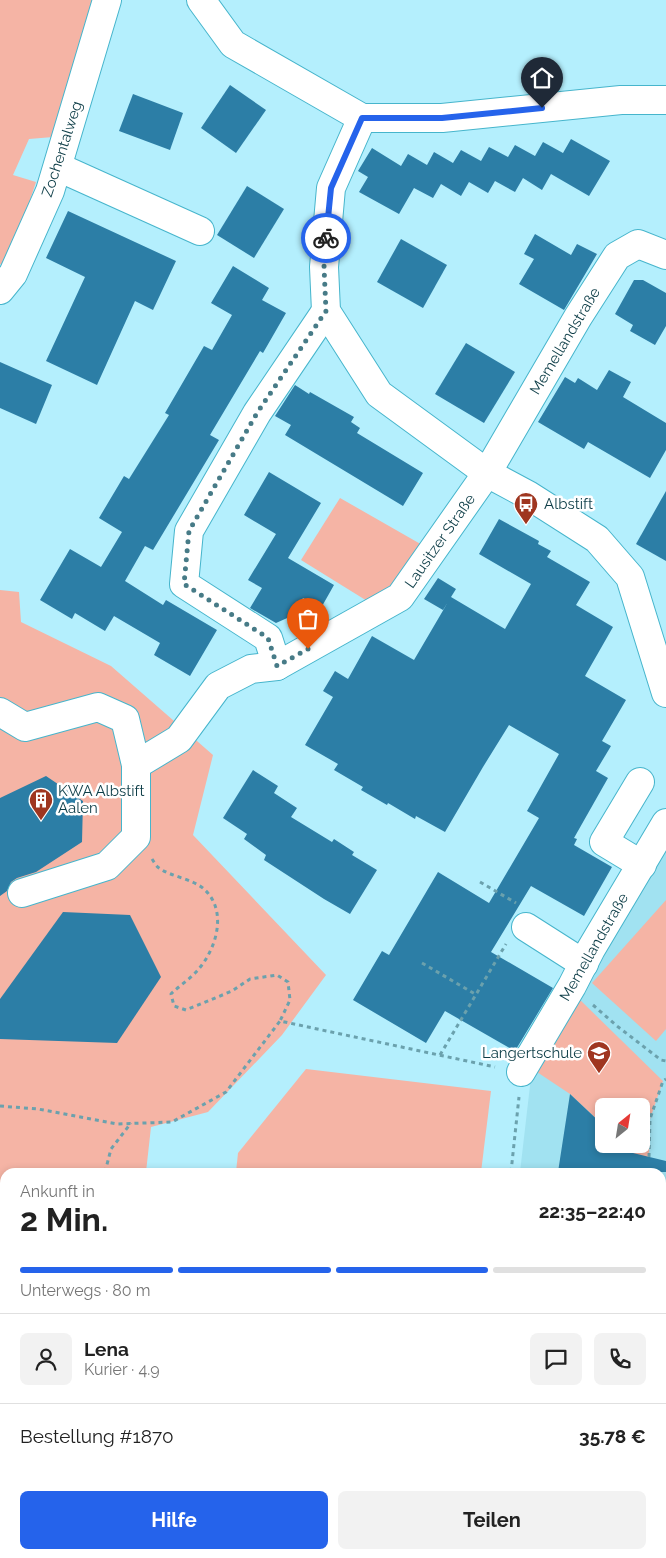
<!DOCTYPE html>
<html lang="de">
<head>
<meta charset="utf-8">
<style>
	:root { --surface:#fff; --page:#f2f2f2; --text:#222; --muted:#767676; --line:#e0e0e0; --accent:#2563eb }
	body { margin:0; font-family:Raleway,sans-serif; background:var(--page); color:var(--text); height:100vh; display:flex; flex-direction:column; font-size:19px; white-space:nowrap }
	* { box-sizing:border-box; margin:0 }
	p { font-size:16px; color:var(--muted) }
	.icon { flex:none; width:28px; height:28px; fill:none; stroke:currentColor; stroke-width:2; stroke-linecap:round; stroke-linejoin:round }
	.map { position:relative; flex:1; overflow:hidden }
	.drawer { position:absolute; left:0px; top:1168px; width:666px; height:391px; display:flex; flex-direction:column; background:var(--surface); border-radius:15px 15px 0 0; box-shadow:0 2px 8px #0003 }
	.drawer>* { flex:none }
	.needle { width:32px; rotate:30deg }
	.tools { position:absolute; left:595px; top:1098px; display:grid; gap:10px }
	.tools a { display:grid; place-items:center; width:55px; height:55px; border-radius:8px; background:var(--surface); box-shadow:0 2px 8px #0003; font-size:25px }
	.pin { position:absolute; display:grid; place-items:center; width:42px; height:42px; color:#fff; margin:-51px -21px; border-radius:50% 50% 50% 0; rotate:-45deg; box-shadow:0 0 5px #0007 }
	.pin .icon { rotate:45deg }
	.courier { position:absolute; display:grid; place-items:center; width:50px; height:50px; margin:-25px; border:4px solid #2563eb; border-radius:50%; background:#fff; color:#222; box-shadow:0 1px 6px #0007 }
	.head em { font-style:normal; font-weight:700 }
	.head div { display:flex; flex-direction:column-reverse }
	.head { display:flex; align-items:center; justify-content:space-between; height:85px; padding:0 20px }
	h1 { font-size:32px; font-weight:700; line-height:38px }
	.bar { display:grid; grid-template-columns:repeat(4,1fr); gap:8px 5px; align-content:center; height:60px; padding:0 20px }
	.bar i { height:6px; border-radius:4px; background:var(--line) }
	.bar .active { background:var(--accent) }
	.bar p { grid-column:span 4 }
	.line { display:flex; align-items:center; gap:12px; padding:0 20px; border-top:1px solid var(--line) }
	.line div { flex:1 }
	.round { display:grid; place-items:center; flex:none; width:52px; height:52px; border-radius:8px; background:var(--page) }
	.button { display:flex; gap:10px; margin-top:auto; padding:10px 20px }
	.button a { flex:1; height:58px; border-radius:8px; background:var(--accent); color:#fff; font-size:20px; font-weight:700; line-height:58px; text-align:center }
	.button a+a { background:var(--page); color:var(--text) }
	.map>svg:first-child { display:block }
</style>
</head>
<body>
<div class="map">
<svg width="666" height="1558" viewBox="0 0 666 1558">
	<rect width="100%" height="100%" fill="#b4effd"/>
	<path fill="#a1e2f1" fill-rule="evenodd" d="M666,845V1303L661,1302V1172H520L531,1077ZM604,1106H641V1144H604Z"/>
	<g fill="#f5b4a5">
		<polygon points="0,0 92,0 53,137 29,139 13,175 36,182 26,212 2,265 0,264"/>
		<polygon points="340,498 424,546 395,590 372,604 301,560"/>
		<polygon points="0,590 19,592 21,622 111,666 213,755 193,835 326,975 282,1035 208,1112 151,1127 146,1172 5,1172 5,1208 0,1205"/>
		<polygon points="666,900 666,1029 656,1041 592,983"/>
		<polygon points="575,995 663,1081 650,1119 649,1157 646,1166 623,1144 641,1144 641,1106 604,1106 604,1126 570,1094 534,1070"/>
		<polygon points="306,1069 491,1091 481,1172 236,1172 238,1153"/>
		<polygon points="0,1344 5,1351 5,1426 0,1431"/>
	</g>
	<g fill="#2c7ea6">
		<polygon points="230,85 266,110 236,153 201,128"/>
		<polygon points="133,94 183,113 170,150 119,131"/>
		<polygon points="571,139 610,161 589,196 551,174 542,190 523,178 515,192 495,181 488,193 469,182 461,196 441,184 433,198 414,188 399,214 359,192 368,177 358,171 372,148 401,166 408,154 427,165 434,152 453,163 461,150 481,161 489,147 508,157 515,145 535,156 543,142 563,153"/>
		<polygon points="247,186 284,209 254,258 217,235"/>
		<polygon points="68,211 176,261 153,310 135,301 97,385 46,361 85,277 46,258"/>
		<polygon points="535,234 571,255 577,244 597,254 564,310 519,284 534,259 524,254"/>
		<polygon points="401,239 447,265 423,308 377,282"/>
		<polygon points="233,266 269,288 262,300 286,313 263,353 260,351 210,435 219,440 153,550 145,546 125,581 163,605 166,600 217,630 190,676 154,655 160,643 114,616 105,631 75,613 72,619 40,600 70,549 101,567 122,532 99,518 124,476 129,479 169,415 165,413 204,346 212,350 232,315 211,303"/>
		<polygon points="634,280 643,280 666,293 666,326 655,345 630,331 633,325 615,314"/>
		<polygon points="466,343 515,372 484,423 435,394"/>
		<polygon points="0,362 52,385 36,424 0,408"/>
		<polygon points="609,370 631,382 623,397 666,423 666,450 650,478 588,442 584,449 538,422 565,377 575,383 578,378 597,390"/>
		<polygon points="295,385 309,394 310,392 354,417 351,422 360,428 357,433 423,473 403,506 285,435 291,425 275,416"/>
		<polygon points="269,472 321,503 288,558 334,585 321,608 303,598 294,615 276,623 250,608 262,588 248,580 276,534 244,515"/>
		<polygon points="666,491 666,561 636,544"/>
		<polygon points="499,519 539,541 538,544 551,551 547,557 590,582 576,605 613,627 585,676 626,700 602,741 611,746 596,771 608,778 574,838 577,839 574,845 612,867 584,916 531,886 491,952 553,988 515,1051 445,1011 426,1043 353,1000 382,951 389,955 438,872 489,903 539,818 527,811 559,754 509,725 483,767 445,832 416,816 415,819 388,803 387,805 361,790 363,787 334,770 338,764 305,745 333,697 323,691 335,671 348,679 372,636 414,660 448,602 443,610 424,599 438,578 456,589 451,597 505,629 531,584 479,554"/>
		<polygon points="253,770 278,786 274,793 297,808 291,817 332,842 334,839 354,852 352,855 377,870 350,914 324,899 264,860 266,855 244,839 247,834 223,818"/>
		<polygon points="46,776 83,801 82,842 36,872 17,878 11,882 7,891 0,896 0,798"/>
		<polygon points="63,912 130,915 161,977 117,1043 0,1039 0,999"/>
		<polygon points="570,1094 604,1126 604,1144 623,1144 633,1153 666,1161 666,1172 558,1172"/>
	</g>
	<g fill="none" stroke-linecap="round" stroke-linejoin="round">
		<g stroke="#46b5cc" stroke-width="30">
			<g id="minor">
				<polyline points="201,0 233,44 362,118 442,118 621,100 666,100"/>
				<polyline points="362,118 331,188 324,267 326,311 379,394 487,473 528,495 597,539 630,577 666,693"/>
				<polyline points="58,167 200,231"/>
				<polyline points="0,290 13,274 50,191 107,0"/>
				<polyline points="326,311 257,413 189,531 184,584 268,638 277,666 400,597 487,473 578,317 617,256 638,244 666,255"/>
				<polyline points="0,712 25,727 98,707 125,719 136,765 136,837 107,866 22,893"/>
				<polyline points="136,765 179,739 218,686 251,669 277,666"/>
				<polyline points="640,782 604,842 642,865"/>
				<polyline points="526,927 584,964"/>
				<polyline points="521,1072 572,986 591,949 666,823"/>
				<polyline points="0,1227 5,1230"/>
				<polyline points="661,1338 666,1339"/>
				<polyline points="0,1445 5,1438"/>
				<polyline points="201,1558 202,1554"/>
				<polyline points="453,1558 453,1554"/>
			</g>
		</g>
		<g stroke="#6ba1ad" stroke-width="3" stroke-dasharray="4 4" stroke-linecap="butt">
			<path d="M152,859C154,862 156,866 159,868C169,876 194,879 205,890C228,912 216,950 197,971C190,979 179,986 171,994L174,1006L186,1010L232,991L250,979L277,975L288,982L290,1000L280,1021"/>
			<polyline points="480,882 516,903"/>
			<polyline points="422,963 475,994"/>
			<polyline points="593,1005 617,1026 661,1060 666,1061"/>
			<polyline points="440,1055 506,944"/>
			<polyline points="0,1106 38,1109 117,1124 172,1122 226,1092 280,1021 495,1067"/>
			<polyline points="649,1157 650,1119 663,1081 666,1079"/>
			<polyline points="105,1172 111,1149 131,1123"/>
			<polyline points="511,1172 519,1097"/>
		</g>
		<use href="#minor" stroke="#fff" stroke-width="28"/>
	</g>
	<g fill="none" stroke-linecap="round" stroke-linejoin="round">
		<polyline stroke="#477b87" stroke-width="5" stroke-dasharray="0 9" points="308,649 277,666 268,638 184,584 189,531 257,413 326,311 324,267 326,238"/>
		<polyline stroke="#2563eb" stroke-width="6" points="326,238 331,188 362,118 442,118 542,108"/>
	</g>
	<defs>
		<g id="bus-pin" transform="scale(1.25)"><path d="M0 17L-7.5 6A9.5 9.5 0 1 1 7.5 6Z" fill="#9f3620" stroke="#fff"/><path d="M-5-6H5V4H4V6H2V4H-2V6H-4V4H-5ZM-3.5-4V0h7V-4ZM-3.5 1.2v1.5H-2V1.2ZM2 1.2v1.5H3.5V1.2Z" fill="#fff"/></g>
		<g id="building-pin" transform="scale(1.25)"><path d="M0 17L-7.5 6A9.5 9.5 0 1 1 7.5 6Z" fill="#9f3620" stroke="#fff"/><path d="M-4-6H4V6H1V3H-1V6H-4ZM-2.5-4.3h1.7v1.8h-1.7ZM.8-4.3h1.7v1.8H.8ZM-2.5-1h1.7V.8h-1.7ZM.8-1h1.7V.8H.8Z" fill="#fff"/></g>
		<g id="school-pin" transform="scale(1.25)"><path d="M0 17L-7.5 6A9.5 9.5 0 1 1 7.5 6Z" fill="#9f3620" stroke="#fff"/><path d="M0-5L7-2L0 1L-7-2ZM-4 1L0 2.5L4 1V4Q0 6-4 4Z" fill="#fff"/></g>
	</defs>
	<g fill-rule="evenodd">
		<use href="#bus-pin" x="526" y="504"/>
		<use href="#building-pin" x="41" y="800"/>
		<use href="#school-pin" x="599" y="1053"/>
	</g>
	<g text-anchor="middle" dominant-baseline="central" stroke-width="5" stroke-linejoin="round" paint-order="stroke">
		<g font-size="15" fill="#0d3d47" stroke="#fff">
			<text transform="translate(62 149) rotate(-72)">Zochentalweg</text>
			<text transform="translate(565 341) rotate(-59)">Memellandstraße</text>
			<text transform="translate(440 541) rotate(-55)">Lausitzer Straße</text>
			<text transform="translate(594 947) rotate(-60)">Memellandstraße</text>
		</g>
		<g font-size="15" fill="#0d3d47" stroke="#fff" text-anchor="start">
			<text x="544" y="504">Albstift</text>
			<text x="58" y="791">KWA Albstift<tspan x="58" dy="17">Aalen</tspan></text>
			<text x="582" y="1053" text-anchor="end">Langertschule</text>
		</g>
	</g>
</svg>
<div class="tools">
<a><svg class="needle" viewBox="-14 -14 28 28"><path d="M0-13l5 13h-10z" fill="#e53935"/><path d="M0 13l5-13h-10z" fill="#767676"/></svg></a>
</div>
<div class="pin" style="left:308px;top:649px;background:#ea580c"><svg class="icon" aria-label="bag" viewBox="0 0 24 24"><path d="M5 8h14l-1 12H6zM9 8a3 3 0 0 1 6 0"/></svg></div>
<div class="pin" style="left:542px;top:108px;background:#1f2937"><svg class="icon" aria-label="home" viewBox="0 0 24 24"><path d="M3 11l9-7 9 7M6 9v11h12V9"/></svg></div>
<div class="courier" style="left:326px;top:238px"><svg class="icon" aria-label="bike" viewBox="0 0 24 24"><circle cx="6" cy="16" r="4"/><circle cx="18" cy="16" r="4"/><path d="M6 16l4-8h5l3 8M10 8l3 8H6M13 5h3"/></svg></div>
<section class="drawer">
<div class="head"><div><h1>2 Min.</h1><p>Ankunft in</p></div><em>22:35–22:40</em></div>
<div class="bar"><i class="active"></i><i class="active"></i><i class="active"></i><i></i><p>Unterwegs · 80 m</p></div>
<div class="line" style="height:90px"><a class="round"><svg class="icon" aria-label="person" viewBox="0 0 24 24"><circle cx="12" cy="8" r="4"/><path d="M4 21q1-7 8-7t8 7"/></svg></a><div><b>Lena</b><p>Kurier · 4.9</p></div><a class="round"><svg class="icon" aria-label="chat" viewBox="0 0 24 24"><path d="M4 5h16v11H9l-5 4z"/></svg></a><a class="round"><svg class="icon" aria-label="phone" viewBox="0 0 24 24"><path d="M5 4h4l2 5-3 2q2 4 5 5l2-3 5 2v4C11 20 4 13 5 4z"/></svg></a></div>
<div class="line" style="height:65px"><div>Bestellung #1870</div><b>35.78 €</b></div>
<div class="button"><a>Hilfe</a><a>Teilen</a></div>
</section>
</div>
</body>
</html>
